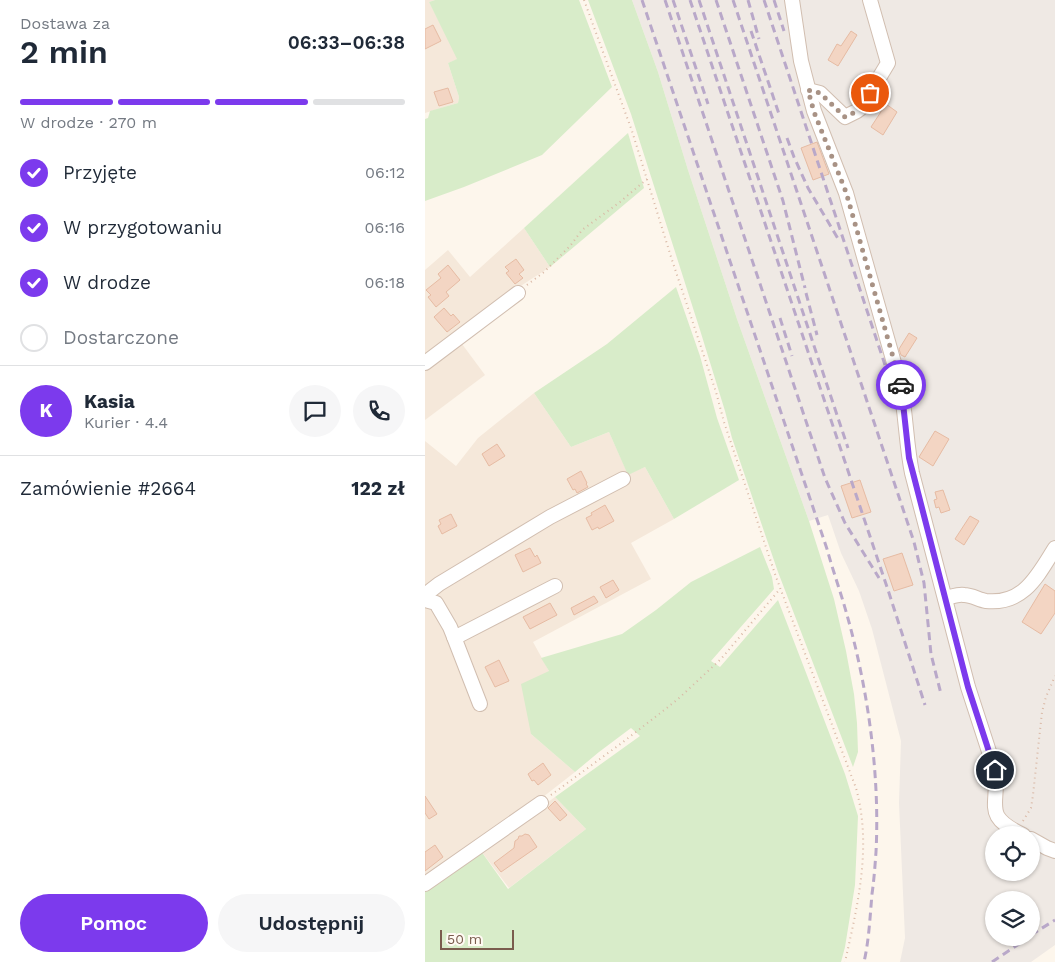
<!DOCTYPE html>
<html lang="pl">
<head>
<meta charset="utf-8">
<style>
	:root { --surface:#fff; --page:#f6f6f7; --text:#1f2937; --muted:#747a83; --line:#e0e1e3; --accent:#7c3aed }
	body { margin:0; font-family:"Work Sans",sans-serif; background:var(--page); color:var(--text); height:100vh; display:flex; flex-direction:column; font-size:19px; white-space:nowrap }
	* { box-sizing:border-box; margin:0 }
	p { font-size:16px; color:var(--muted) }
	.icon { flex:none; width:28px; height:28px; fill:none; stroke:currentColor; stroke-width:2; stroke-linecap:round; stroke-linejoin:round }
	.map { position:relative; flex:1; overflow:hidden }
	.drawer { display:flex; flex-direction:column; background:var(--surface); width:425px }
	.drawer>* { flex:none }
	.tools { position:absolute; left:560px; top:826px; display:grid; gap:10px }
	.tools a { display:grid; place-items:center; width:55px; height:55px; border-radius:50%; background:var(--surface); box-shadow:0 1px 4px #0004; font-size:25px }
	.scale { position:absolute; left:15px; bottom:12px; width:74px; box-sizing:border-box; padding-left:5px; border:2px solid #7a5c4d; border-top:0; font-size:14px; line-height:18px; white-space:nowrap; color:#7a5c4d; -webkit-text-stroke:4px #fffaf3; paint-order:stroke }
	.pin { position:absolute; display:grid; place-items:center; width:42px; height:42px; color:#fff; margin:-21px; border:2px solid #fff; border-radius:50%; box-shadow:0 1px 5px #0007 }
	.courier { position:absolute; display:grid; place-items:center; width:50px; height:50px; margin:-25px; border:4px solid #7c3aed; border-radius:50%; background:#fff; color:#222; box-shadow:0 1px 6px #0007 }
	.head em { font-style:normal; font-weight:600 }
	.head div { display:flex; flex-direction:column-reverse }
	.head { display:flex; align-items:center; justify-content:space-between; height:85px; padding:0 20px }
	h1 { font-size:32px; font-weight:600; line-height:38px }
	.bar { display:grid; grid-template-columns:repeat(4,1fr); gap:8px 5px; align-content:center; height:60px; padding:0 20px }
	.bar i { height:6px; border-radius:4px; background:var(--line) }
	.bar .current { background:var(--accent) }
	.bar p { grid-column:span 4 }
	.line { display:flex; align-items:center; gap:12px; padding:0 20px; border-top:1px solid var(--line) }
	.line div { flex:1 }
	.round { display:grid; place-items:center; flex:none; width:52px; height:52px; border-radius:26px; background:var(--page) }
	ol { padding:0 20px; list-style:none }
	li { display:flex; align-items:center; gap:15px; height:55px }
	li p { margin-inline-start:auto }
	li .icon { padding:5px; border-radius:50%; background:var(--accent); color:#fff; stroke-width:4 }
	li:last-child { color:var(--muted) }
	li i { width:28px; height:28px; border:2px solid var(--line); border-radius:50% }
	.primary-button { display:flex; gap:10px; margin-top:auto; padding:10px 20px }
	.primary-button a { flex:1; height:58px; border-radius:30px; background:var(--accent); color:#fff; font-size:20px; font-weight:600; line-height:58px; text-align:center }
	.primary-button a+a { background:var(--page); color:var(--text) }
	main { display:flex; flex:1; min-height:0 }
	.map>svg:first-child { display:block }
</style>
</head>
<body>
<main>
<section class="drawer">
<div class="head"><div><h1>2 min</h1><p>Dostawa za</p></div><em>06:33–06:38</em></div>
<div class="bar"><i class="current"></i><i class="current"></i><i class="current"></i><i></i><p>W drodze · 270 m</p></div>
<ol>
<li><svg class="icon" aria-label="check" viewBox="0 0 24 24"><path d="M5 12l5 5 9-10"/></svg>Przyjęte<p>06:12</p></li>
<li><svg class="icon" aria-label="check" viewBox="0 0 24 24"><path d="M5 12l5 5 9-10"/></svg>W przygotowaniu<p>06:16</p></li>
<li><svg class="icon" aria-label="check" viewBox="0 0 24 24"><path d="M5 12l5 5 9-10"/></svg>W drodze<p>06:18</p></li>
<li><i></i>Dostarczone</li>
</ol>
<div class="line" style="height:90px"><b class="round" style="background:var(--accent);color:#fff">K</b><div><b>Kasia</b><p>Kurier · 4.4</p></div><a class="round"><svg class="icon" aria-label="chat" viewBox="0 0 24 24"><path d="M4 5h16v11H9l-5 4z"/></svg></a><a class="round"><svg class="icon" aria-label="phone" viewBox="0 0 24 24"><path d="M5 4h4l2 5-3 2q2 4 5 5l2-3 5 2v4C11 20 4 13 5 4z"/></svg></a></div>
<div class="line" style="height:65px"><div>Zamówienie #2664</div><b>122 zł</b></div>
<div class="primary-button"><a>Pomoc</a><a>Udostępnij</a></div>
</section>
<div class="map">
<svg width="630" height="962" viewBox="0 0 630 962">
	<rect width="100%" height="100%" fill="#fdf6ec"/>
	<g fill="#f5e8da">
		<polygon points="0,0 10,0 4,2 33,59 23,63 34,97 33,103 0,113"/>
		<polygon points="99,228 125,267 91,289 0,356 0,270 23,250 45,277"/>
		<polygon points="34,340 60,375 0,420 0,365"/>
		<polygon points="109,393 146,447 184,432 203,474 220,467 249,519 206,543 226,579 108,642 124,671 106,734 150,772 109,804 0,880 0,606 23,612 9,594 0,590 0,441 31,466 53,438"/>
		<polygon points="130,797 161,829 84,888 56,851"/>
	</g>
	<path fill="#efe9e4" fill-rule="evenodd" d="M207,0H630V945L606,962H475L480,938L474,803L476,741L447,629L434,591L416,553L403,515L384,521L312,319L263,170L233,72ZM569,835H606V872H569ZM569,900H606V938H569Z"/>
	<g fill="#d8ecc9">
		<polygon points="10,0 154,0 187,87 117,155 39,187 0,201 0,119 3,118 5,111 33,103 34,97 23,63 32,59 4,2"/>
		<polygon points="163,0 207,0 233,72 263,170 312,319 384,521 409,599 421,651 429,694 432,723 433,752 428,767 353,572 307,438 300,411 275,330 206,114"/>
		<polygon points="203,133 219,188 125,267 99,228"/>
		<polygon points="251,287 275,356 292,418 314,480 249,519 220,467 203,475 184,432 146,447 109,393 182,344"/>
		<polygon points="335,547 347,577 349,589 286,661 295,667 353,600 420,774 433,816 430,885 420,947 416,962 0,962 0,889 56,851 83,889 161,829 130,797 215,736 206,728 174,752 150,772 106,734 96,684 124,671 116,658 197,634 231,610 266,582"/>
	</g>
	<g fill="#f3d5c3" stroke="#e6bba3">
		<polygon points="8,25 16,41 0,49 0,29"/>
		<polygon points="426,31 432,35 413,66 403,60 412,44 416,46"/>
		<polygon points="23,88 28,102 14,106 9,92"/>
		<polygon points="461,104 472,112 458,135 446,127"/>
		<polygon points="392,142 404,174 388,180 376,148"/>
		<polygon points="91,259 99,270 94,274 98,278 90,284 81,273 84,271 80,267"/>
		<polygon points="23,265 35,280 21,292 24,296 11,307 3,297 6,295 1,290 16,278 13,274"/>
		<polygon points="19,308 26,316 28,314 35,322 22,332 9,317"/>
		<polygon points="484,333 492,338 480,357 476,355 474,349"/>
		<polygon points="510,431 524,439 508,466 494,457"/>
		<polygon points="72,444 80,456 64,466 57,454"/>
		<polygon points="156,471 162,483 161,484 163,487 152,493 150,489 148,490 142,479"/>
		<polygon points="435,480 446,512 427,518 416,486"/>
		<polygon points="518,490 525,510 516,513 514,507 511,508 509,500 512,499 510,492"/>
		<polygon points="180,505 189,521 174,529 173,527 167,530 161,518 167,515 166,513"/>
		<polygon points="26,514 32,526 17,534 13,526 16,524 14,520"/>
		<polygon points="545,516 554,521 539,545 530,539"/>
		<polygon points="105,548 110,557 112,555 116,563 98,572 90,555"/>
		<polygon points="477,553 488,585 469,591 458,559"/>
		<polygon points="188,580 194,590 181,598 175,587"/>
		<polygon points="620,584 630,591 630,613 616,634 597,622"/>
		<polygon points="169,596 173,602 149,615 146,608"/>
		<polygon points="125,603 132,615 105,629 98,617"/>
		<polygon points="74,660 84,681 70,687 60,667"/>
		<polygon points="118,763 126,775 113,785 109,780 107,781 103,774"/>
		<polygon points="0,796 12,814 4,819 0,813"/>
		<polygon points="130,801 142,815 135,821 123,808"/>
		<polygon points="100,834 104,835 112,847 76,872 69,863 89,848 90,841 93,839 94,836 97,836"/>
		<polygon points="10,845 18,857 0,871 0,852"/>
	</g>
	<g fill="none" stroke-linecap="round" stroke-linejoin="round">
		<g stroke="#d1beb0" stroke-width="16">
			<g id="minor">
				<path d="M367,0L376,61L389,111L421,193L475,384C481,413 481,444 487,473L543,687L570,770C575,806 556,815 598,835"/>
				<polyline points="383,90 395,93 420,117 432,111 436,108 463,63 445,0"/>
				<polyline points="0,363 93,293"/>
				<polyline points="0,595 14,584 125,517 198,479"/>
				<path d="M520,598C526,597 533,594 539,595C547,595 554,600 561,601C599,605 613,575 630,548"/>
				<polyline points="0,600 11,603 25,627 29,637 35,635 130,586"/>
				<polyline points="29,637 55,704"/>
				<polyline points="606,839 622,848 630,851"/>
				<polyline points="0,884 116,803"/>
			</g>
		</g>
		<g stroke="#d9b8a5" stroke-width="2" stroke-dasharray="1 4" stroke-linecap="butt">
			<path d="M159,0L207,131L246,257L291,392L299,422L351,577L431,788C447,846 433,904 420,962"/>
			<polyline points="102,285 119,272 145,246 157,230 195,202 222,179"/>
			<polyline points="126,795 198,742 238,711 253,699 296,659 355,589"/>
			<polyline points="598,821 606,808 608,795 617,712 621,697 630,676"/>
		</g>
		<use href="#minor" stroke="#fff" stroke-width="14"/>
		<g stroke="#b9a8c9" stroke-width="3" stroke-dasharray="8 5" stroke-linecap="butt">
			<path d="M217,0L402,549C408,571 416,593 422,615C443,689 455,775 451,852C450,866 449,880 447,894C445,917 444,940 439,962"/>
			<polyline points="240,0 400,478 420,523 454,578"/>
			<polyline points="248,0 283,104"/>
			<polyline points="265,0 464,593 500,705"/>
			<polyline points="274,0 423,448"/>
			<polyline points="291,0 358,201 380,288"/>
			<polyline points="308,0 489,542 499,583 506,654 516,694"/>
			<polyline points="323,0 334,39"/>
			<polyline points="339,0 460,365"/>
			<polyline points="349,0 359,31"/>
			<polyline points="326,31 354,114"/>
			<polyline points="362,138 369,157 383,188 415,242"/>
			<polyline points="381,293 392,335"/>
			<polyline points="355,318 367,356"/>
			<polyline points="606,935 630,920"/>
			<polyline points="567,962 603,938"/>
		</g>
	</g>
	<g fill="none" stroke-linecap="round" stroke-linejoin="round">
		<path stroke="#a89285" stroke-width="5" stroke-dasharray="0 9" d="M445,93C436,108 435,110 420,117L395,93L383,90L389,112L421,192L476,385"/>
		<polyline stroke="#7c3aed" stroke-width="6" points="476,385 484,458 488,473 543,687 570,770"/>
	</g>
</svg>
<div class="tools">
<a><svg class="icon" aria-label="locate" viewBox="0 0 24 24"><circle cx="12" cy="12" r="6"/><path d="M12 2v4M12 18v4M2 12h4M18 12h4"/></svg></a>
<a><svg class="icon" aria-label="layers" viewBox="0 0 24 24"><path d="M12 4l9 5-9 5-9-5zM3 14l9 5 9-5"/></svg></a>
</div>
<div class="scale">50 m</div>
<div class="pin" style="left:445px;top:93px;background:#ea580c"><svg class="icon" aria-label="bag" viewBox="0 0 24 24"><path d="M5 8h14l-1 12H6zM9 8a3 3 0 0 1 6 0"/></svg></div>
<div class="pin" style="left:570px;top:770px;background:#1f2937"><svg class="icon" aria-label="home" viewBox="0 0 24 24"><path d="M3 11l9-7 9 7M6 9v11h12V9"/></svg></div>
<div class="courier" style="left:476px;top:385px"><svg class="icon" aria-label="car" viewBox="0 0 24 24"><path d="M5 17H2v-5l4-1 3-4h7l3 4 3 1v5h-3M9 17h6M6 11h13"/><circle cx="7" cy="17" r="2"/><circle cx="17" cy="17" r="2"/></svg></div>
</div>
</main>
</body>
</html>
